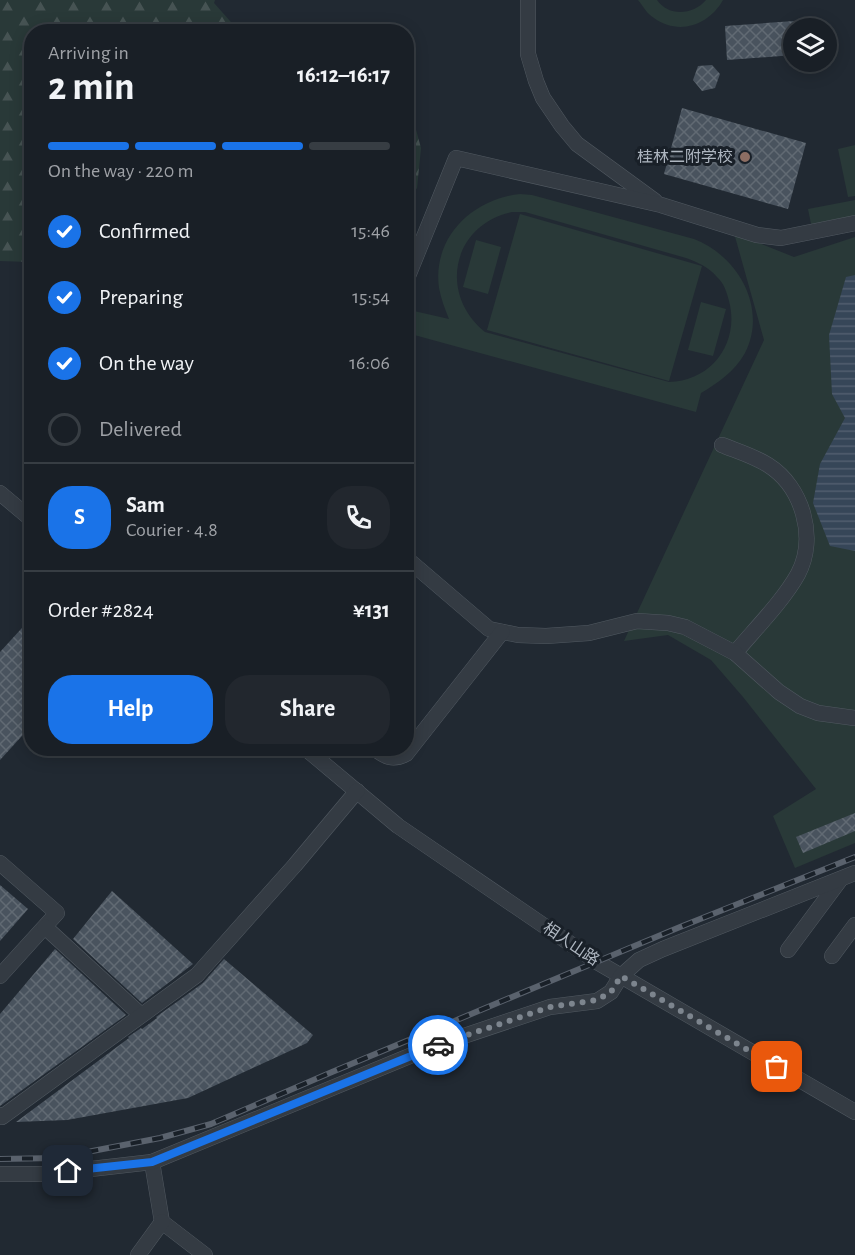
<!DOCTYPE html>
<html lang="en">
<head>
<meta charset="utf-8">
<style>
	:root { --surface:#191f26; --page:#22272e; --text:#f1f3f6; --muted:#9fa2a7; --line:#373d43; --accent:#1a73e8 }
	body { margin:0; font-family:"Alegreya Sans","Noto Sans SC",sans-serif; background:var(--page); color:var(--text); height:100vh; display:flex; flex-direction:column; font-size:22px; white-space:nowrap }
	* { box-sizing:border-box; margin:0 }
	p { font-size:20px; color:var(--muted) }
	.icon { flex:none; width:33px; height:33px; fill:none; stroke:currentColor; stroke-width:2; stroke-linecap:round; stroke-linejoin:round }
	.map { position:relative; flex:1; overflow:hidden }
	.side { position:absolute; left:24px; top:24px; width:390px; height:732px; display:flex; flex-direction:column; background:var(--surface); border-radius:24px; box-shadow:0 3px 15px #0003,0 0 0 2px var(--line) }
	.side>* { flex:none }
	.controls { position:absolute; left:783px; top:18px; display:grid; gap:12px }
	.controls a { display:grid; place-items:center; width:54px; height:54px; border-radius:50%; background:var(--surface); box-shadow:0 3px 15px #0003,0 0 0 2px var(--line); font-size:30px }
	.pin { position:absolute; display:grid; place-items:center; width:51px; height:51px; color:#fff; margin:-26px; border-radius:12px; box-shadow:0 3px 9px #0006 }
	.courier { position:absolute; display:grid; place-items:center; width:60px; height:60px; margin:-30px; border:4px solid #1a73e8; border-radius:50%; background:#fff; color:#222; box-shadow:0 2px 8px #0007 }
	.summary em { font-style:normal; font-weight:600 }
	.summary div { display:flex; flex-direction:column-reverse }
	.summary { display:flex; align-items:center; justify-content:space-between; height:102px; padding:0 24px }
	h1 { font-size:39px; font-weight:600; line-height:45px }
	.bar { display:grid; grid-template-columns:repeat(4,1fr); gap:9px 6px; align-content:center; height:72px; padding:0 24px }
	.bar i { height:8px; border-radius:4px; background:var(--line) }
	.bar .selected { background:var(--accent) }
	.bar p { grid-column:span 4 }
	.line { display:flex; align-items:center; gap:15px; padding:0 24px; border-top:2px solid var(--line) }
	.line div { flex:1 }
	.round { display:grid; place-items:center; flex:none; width:63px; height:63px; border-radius:24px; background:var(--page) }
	ol { padding:0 24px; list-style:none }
	li { display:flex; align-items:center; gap:18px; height:66px }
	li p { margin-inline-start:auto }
	li .icon { padding:6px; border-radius:50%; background:var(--accent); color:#fff; stroke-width:4 }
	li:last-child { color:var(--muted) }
	li i { width:33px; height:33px; border:3px solid var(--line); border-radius:50% }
	.button { display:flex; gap:12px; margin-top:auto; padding:12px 24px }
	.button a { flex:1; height:69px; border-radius:24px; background:var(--accent); color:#fff; font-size:24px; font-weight:600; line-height:69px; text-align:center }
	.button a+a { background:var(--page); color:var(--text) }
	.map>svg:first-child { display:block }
</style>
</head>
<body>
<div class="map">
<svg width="855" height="1255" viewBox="0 0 855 1255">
	<defs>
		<pattern id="forest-firs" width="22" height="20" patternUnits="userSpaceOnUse" patternTransform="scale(1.5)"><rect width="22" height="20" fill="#293938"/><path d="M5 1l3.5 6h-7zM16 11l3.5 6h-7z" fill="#465353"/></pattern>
		<pattern id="water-rules" width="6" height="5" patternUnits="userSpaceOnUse" patternTransform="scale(1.5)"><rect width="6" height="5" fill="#364658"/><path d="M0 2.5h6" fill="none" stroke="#515e6e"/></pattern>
		<pattern id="building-cross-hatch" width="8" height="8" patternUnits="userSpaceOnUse" patternTransform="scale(1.5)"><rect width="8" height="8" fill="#49535e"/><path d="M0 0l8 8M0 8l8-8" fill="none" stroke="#616a73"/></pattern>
	</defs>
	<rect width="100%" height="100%" fill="#212932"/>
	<g fill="url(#forest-firs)">
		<polygon points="0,0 215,0 214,3 238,30 268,31 32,32 31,262 0,261"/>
		<polygon points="406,100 413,119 421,148 417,188 407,200"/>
	</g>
	<g fill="#293938" fill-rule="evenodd">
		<path d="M638,0H657C669,17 693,15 706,0H723C709,25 679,36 654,18C647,14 643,6 638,0Z"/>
		<polygon points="855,145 855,196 848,197 838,149"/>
		<path d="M520,194L532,195L694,239C738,256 768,308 745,353C735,371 718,383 701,393L696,412L407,333L414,311L449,319C445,309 441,299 439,288C432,237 473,199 520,194ZM512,212H525L686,258C697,262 709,267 717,277C724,283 727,293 729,301C740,342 712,381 669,382L485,332C438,294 452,225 512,212Z"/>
		<polygon points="855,200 855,216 811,224 808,209"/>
		<polygon points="520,214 702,266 669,381 487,330"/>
		<polygon points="734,233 794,257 855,237 855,843 795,868 773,816 816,789 743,697 711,660 668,635 624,641 764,340"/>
		<polygon points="476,240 501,247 488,294 463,287"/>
		<polygon points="701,302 726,309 713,356 688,350"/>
	</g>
	<polygon fill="url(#water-rules)" points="855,275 855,551 830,546 813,503 820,464 845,418 832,394 829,335 846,277"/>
	<g fill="url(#building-cross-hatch)">
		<polygon points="794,21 794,55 727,60 725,26"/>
		<polygon points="712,65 720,74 715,88 702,91 693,80 698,66"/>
		<polygon points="682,108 806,143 788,209 664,174"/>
		<polygon points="32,617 32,725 0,760 0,652"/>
		<polygon points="855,813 855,831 803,853 796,837"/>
		<polygon points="0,885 28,909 0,941"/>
		<polygon points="112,891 193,964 142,1003 73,939"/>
		<polygon points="55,949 126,1015 0,1106 0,1014"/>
		<polygon points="224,959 313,1035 307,1043 188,1098 67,1120 16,1122 129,1038 128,1037 141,1028 142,1029 157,1018 156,1017 203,983"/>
	</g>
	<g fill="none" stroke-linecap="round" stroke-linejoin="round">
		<g stroke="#515961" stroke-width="16">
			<g id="minor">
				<polyline points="528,0 528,54 536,81 543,98 562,126 577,144 655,201"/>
				<polyline points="406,281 456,158 661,205 757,235 781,238 855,223"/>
				<path d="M722,445C737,451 754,456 768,465C803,487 817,538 798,574C783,601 755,629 735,653"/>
				<polyline points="0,493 32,520"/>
				<polyline points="406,558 489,629 518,635 546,636 589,633 637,621 668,623 685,627 735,653 779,692 800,706 818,713 855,718"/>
				<polyline points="305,748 398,826 597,962 855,1112"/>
				<path d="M374,748C385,757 393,761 406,754L502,632"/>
				<polyline points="0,863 57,913 0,976"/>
				<polyline points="45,927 141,1015"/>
				<polyline points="788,950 840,880"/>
				<polyline points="832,956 855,925"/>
				<polyline points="0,1115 2,1117 197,975 295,865 357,791"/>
				<polyline points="152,1162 162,1222 205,1255"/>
				<polyline points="0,1174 47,1174 152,1162 434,1046 550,1007 597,1001 611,992 621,976 639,960 663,949 855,873"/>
				<polyline points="138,1255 162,1222"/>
			</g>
		</g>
		<use href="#minor" stroke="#343b43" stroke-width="15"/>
		<g stroke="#5a626d" stroke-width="6">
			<polyline id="rail" points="0,1159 56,1158 160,1138 211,1124 332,1072 680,927 855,857"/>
		</g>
		<use href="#rail" stroke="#192028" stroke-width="4" stroke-dasharray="11" stroke-linecap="butt"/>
	</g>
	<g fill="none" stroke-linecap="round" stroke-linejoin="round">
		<polyline stroke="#7d858e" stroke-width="6" stroke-dasharray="0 10.8" points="438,1045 550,1007 597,1000 611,992 621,976 777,1067"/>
		<polyline stroke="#1a73e8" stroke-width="8" points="68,1171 152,1162 438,1045"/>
	</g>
	<circle fill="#8d6e63" stroke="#192028" stroke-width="2" cx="745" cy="157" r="6"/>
	<g text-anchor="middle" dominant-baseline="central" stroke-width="6" stroke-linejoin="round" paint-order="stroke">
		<g font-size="16" fill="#aeb6c0" stroke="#192028" text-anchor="end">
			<text x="733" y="157">桂林二附学校</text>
		</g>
		<g font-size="16" fill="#aeb6c0" stroke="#192028">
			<text transform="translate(571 944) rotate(34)">相人山路</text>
		</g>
	</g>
</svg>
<div class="controls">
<a><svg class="icon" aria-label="layers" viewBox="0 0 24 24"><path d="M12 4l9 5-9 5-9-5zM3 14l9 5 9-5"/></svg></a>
</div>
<div class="pin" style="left:777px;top:1067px;background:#ea580c"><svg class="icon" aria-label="bag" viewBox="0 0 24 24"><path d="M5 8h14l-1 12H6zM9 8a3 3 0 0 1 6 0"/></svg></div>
<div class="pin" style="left:68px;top:1171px;background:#1f2937"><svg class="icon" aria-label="home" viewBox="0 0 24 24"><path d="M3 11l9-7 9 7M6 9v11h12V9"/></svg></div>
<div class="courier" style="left:438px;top:1045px"><svg class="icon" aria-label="car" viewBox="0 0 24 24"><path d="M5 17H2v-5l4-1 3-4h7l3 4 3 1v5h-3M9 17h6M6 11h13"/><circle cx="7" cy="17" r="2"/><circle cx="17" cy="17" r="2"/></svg></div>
<section class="side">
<div class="summary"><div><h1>2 min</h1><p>Arriving in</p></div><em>16:12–16:17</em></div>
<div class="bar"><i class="selected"></i><i class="selected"></i><i class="selected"></i><i></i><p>On the way · 220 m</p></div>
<ol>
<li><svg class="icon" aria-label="check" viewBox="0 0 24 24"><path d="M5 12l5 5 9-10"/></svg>Confirmed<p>15:46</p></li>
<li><svg class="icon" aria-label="check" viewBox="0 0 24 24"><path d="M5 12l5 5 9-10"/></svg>Preparing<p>15:54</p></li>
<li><svg class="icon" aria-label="check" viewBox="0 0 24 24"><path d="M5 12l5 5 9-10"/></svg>On the way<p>16:06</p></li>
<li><i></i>Delivered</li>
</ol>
<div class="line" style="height:108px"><b class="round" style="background:var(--accent);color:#fff">S</b><div><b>Sam</b><p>Courier · 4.8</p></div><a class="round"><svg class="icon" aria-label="phone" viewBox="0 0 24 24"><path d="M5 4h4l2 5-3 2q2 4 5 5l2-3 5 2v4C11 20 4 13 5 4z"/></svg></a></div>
<div class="line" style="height:78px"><div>Order #2824</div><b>¥131</b></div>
<div class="button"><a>Help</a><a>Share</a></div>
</section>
</div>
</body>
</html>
